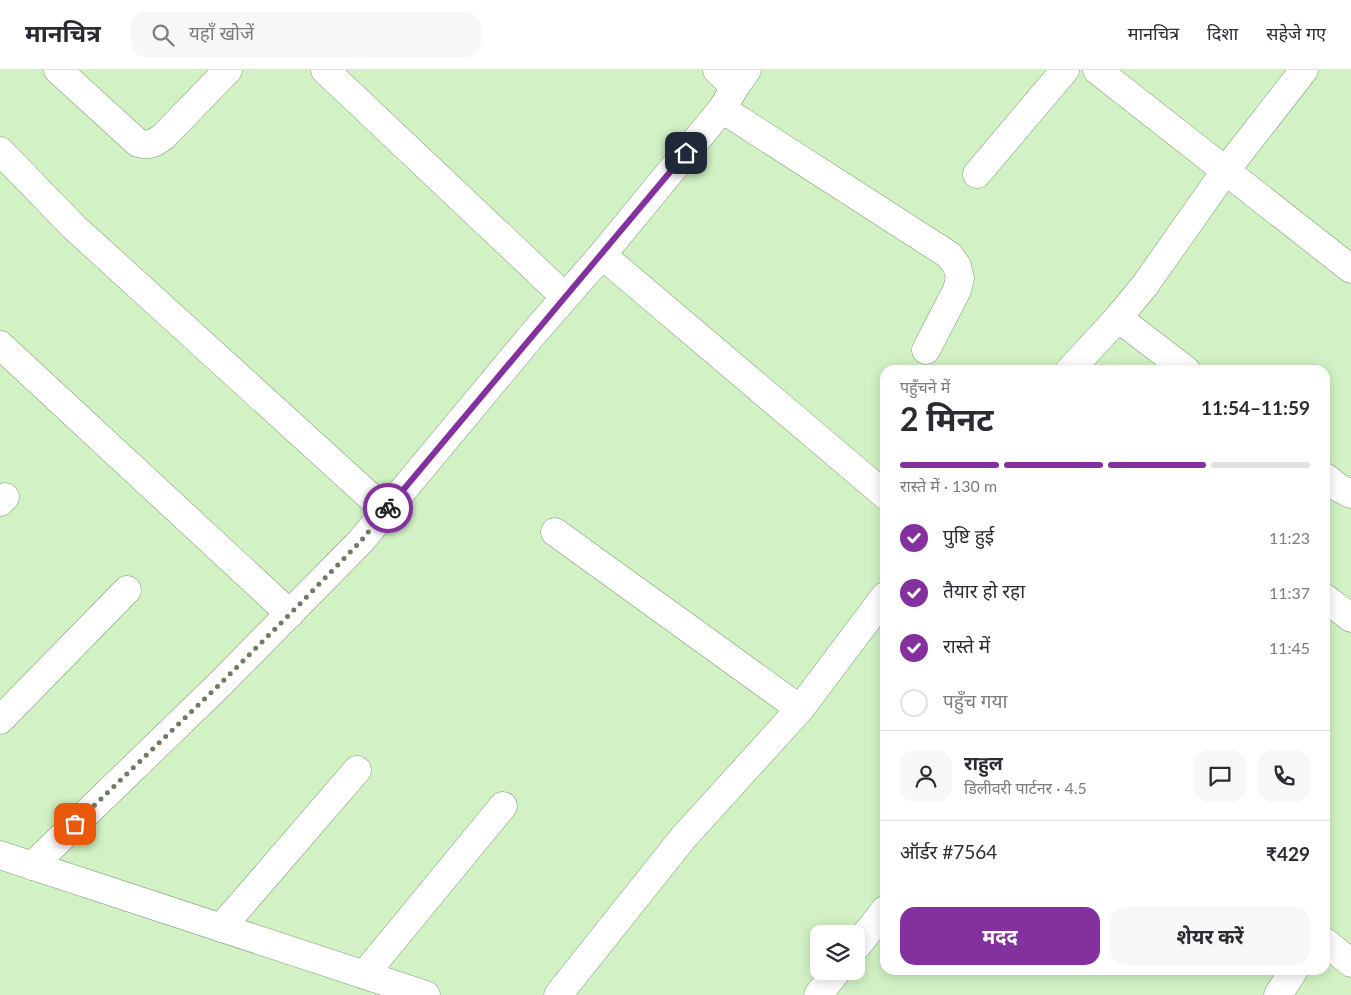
<!DOCTYPE html>
<html lang="hi">
<head>
<meta charset="utf-8">
<style>
	:root { --surface:#fff; --page:#f7f7f7; --text:#2b2b33; --muted:#7c7c81; --line:#e1e1e2; --accent:#84319f }
	body { margin:0; font-family:Lato,"Noto Sans Devanagari",sans-serif; background:var(--page); color:var(--text); height:100vh; display:flex; flex-direction:column; font-size:19px; white-space:nowrap }
	* { box-sizing:border-box; margin:0 }
	p { font-size:16px; color:var(--muted) }
	.icon { flex:none; width:28px; height:28px; fill:none; stroke:currentColor; stroke-width:2; stroke-linecap:round; stroke-linejoin:round }
	.map { position:relative; flex:1; overflow:hidden }
	.details { position:absolute; left:880px; top:295px; width:450px; height:610px; display:flex; flex-direction:column; background:var(--surface); border-radius:15px; box-shadow:0 2px 12px #0003 }
	.details>* { flex:none }
	.fabs { position:absolute; left:810px; top:855px; display:grid; gap:10px }
	.fabs a { display:grid; place-items:center; width:55px; height:55px; border-radius:10px; background:var(--surface); box-shadow:0 2px 12px #0003; font-size:25px }
	.pin { position:absolute; display:grid; place-items:center; width:42px; height:42px; color:#fff; margin:-21px; border-radius:10px; box-shadow:0 2px 8px #0006 }
	.courier { position:absolute; display:grid; place-items:center; width:50px; height:50px; margin:-25px; border:4px solid #84319f; border-radius:50%; background:#fff; color:#222; box-shadow:0 1px 6px #0007 }
	.headline em { font-style:normal; font-weight:700 }
	.headline div { display:flex; flex-direction:column-reverse }
	.headline { display:flex; align-items:center; justify-content:space-between; height:85px; padding:0 20px }
	h1 { font-size:32px; font-weight:700; line-height:38px }
	.bar { display:grid; grid-template-columns:repeat(4,1fr); gap:8px 5px; align-content:center; height:60px; padding:0 20px }
	.bar i { height:6px; border-radius:4px; background:var(--line) }
	.bar .on { background:var(--accent) }
	.bar p { grid-column:span 4 }
	.line { display:flex; align-items:center; gap:12px; padding:0 20px; border-top:1px solid var(--line) }
	.line div { flex:1 }
	.round { display:grid; place-items:center; flex:none; width:52px; height:52px; border-radius:15px; background:var(--page) }
	ol { padding:0 20px; list-style:none }
	li { display:flex; align-items:center; gap:15px; height:55px }
	li p { margin-inline-start:auto }
	li .icon { padding:5px; border-radius:50%; background:var(--accent); color:#fff; stroke-width:4 }
	li:last-child { color:var(--muted) }
	li i { width:28px; height:28px; border:2px solid var(--line); border-radius:50% }
	.cta { display:flex; gap:10px; margin-top:auto; padding:10px 20px }
	.cta a { flex:1; height:58px; border-radius:15px; background:var(--accent); color:#fff; font-size:20px; font-weight:700; line-height:58px; text-align:center }
	.cta a+a { background:var(--page); color:var(--text) }
	header { display:flex; align-items:center; gap:30px; box-sizing:border-box; height:70px; padding:0 25px; background:var(--surface); border-bottom:1px solid var(--line) }
	header strong { font-size:24px }
	nav { display:flex; gap:28px; margin-inline-start:auto; font-size:18px }
	.search { width:350px; height:45px; background:var(--page); display:flex; align-items:center; gap:12px; box-sizing:border-box; padding:0 18px; border-radius:15px; color:var(--muted); font-size:19px }
	.map>svg:first-child { display:block }
</style>
</head>
<body>
<header>
<strong>मानचित्र</strong>
<div class="search"><svg class="icon" aria-label="search" viewBox="0 0 24 24"><circle cx="10" cy="10" r="6"/><path d="M15 15l6 6"/></svg>यहाँ खोजें</div>
<nav><a>मानचित्र</a><a>दिशा</a><a>सहेजे गए</a></nav>
</header>
<div class="map">
<svg width="1351" height="925" viewBox="0 0 1351 925">
	<rect width="100%" height="100%" fill="#d2f2c5"/>
	<g fill="none" stroke-linecap="round" stroke-linejoin="round">
		<g stroke="#7f9c72" stroke-width="29">
			<g id="minor">
				<path d="M58,0L138,73C150,76 155,73 164,66L228,0"/>
				<polyline points="325,0 565,227"/>
				<polyline points="717,0 735,17"/>
				<polyline points="1097,0 1351,199"/>
				<polyline points="722,39 949,185 957,196 960,208 957,220 926,280"/>
				<polyline points="0,81 75,158 386,441"/>
				<polyline points="977,104 1065,0"/>
				<polyline points="602,185 885,425"/>
				<polyline points="1118,248 1186,300"/>
				<polyline points="0,275 290,544"/>
				<polyline points="1070,300 1118,248 1145,215 1226,100 1304,0"/>
				<polyline points="1325,407 1339,418 1351,424"/>
				<polyline points="0,432 5,427"/>
				<polyline points="555,462 800,639"/>
				<polyline points="1325,528 1351,548"/>
				<polyline points="0,650 127,520"/>
				<polyline points="0,785 426,925"/>
				<polyline points="32,796 218,616 360,472 533,264 602,185 722,39 735,17 747,0"/>
				<polyline points="221,858 357,700"/>
				<polyline points="1325,872 1351,893"/>
				<polyline points="856,877 885,840"/>
				<polyline points="364,905 503,736"/>
				<polyline points="558,925 683,768 800,639 885,526"/>
				<polyline points="818,925 837,901"/>
				<polyline points="1278,925 1294,900"/>
			</g>
		</g>
		<use href="#minor" stroke="#fff" stroke-width="28"/>
	</g>
	<g fill="none" stroke-linecap="round" stroke-linejoin="round">
		<polyline stroke="#6a7e62" stroke-width="5" stroke-dasharray="0 9" points="75,754 218,616 290,544 360,472 388,438"/>
		<polyline stroke="#84319f" stroke-width="6" points="388,438 686,83"/>
	</g>
</svg>
<div class="fabs">
<a><svg class="icon" aria-label="layers" viewBox="0 0 24 24"><path d="M12 4l9 5-9 5-9-5zM3 14l9 5 9-5"/></svg></a>
</div>
<div class="pin" style="left:75px;top:754px;background:#ea580c"><svg class="icon" aria-label="bag" viewBox="0 0 24 24"><path d="M5 8h14l-1 12H6zM9 8a3 3 0 0 1 6 0"/></svg></div>
<div class="pin" style="left:686px;top:83px;background:#1f2937"><svg class="icon" aria-label="home" viewBox="0 0 24 24"><path d="M3 11l9-7 9 7M6 9v11h12V9"/></svg></div>
<div class="courier" style="left:388px;top:438px"><svg class="icon" aria-label="bike" viewBox="0 0 24 24"><circle cx="6" cy="16" r="4"/><circle cx="18" cy="16" r="4"/><path d="M6 16l4-8h5l3 8M10 8l3 8H6M13 5h3"/></svg></div>
<section class="details">
<div class="headline"><div><h1>2 मिनट</h1><p>पहुँचने में</p></div><em>11:54–11:59</em></div>
<div class="bar"><i class="on"></i><i class="on"></i><i class="on"></i><i></i><p>रास्ते में · 130 m</p></div>
<ol>
<li><svg class="icon" aria-label="check" viewBox="0 0 24 24"><path d="M5 12l5 5 9-10"/></svg>पुष्टि हुई<p>11:23</p></li>
<li><svg class="icon" aria-label="check" viewBox="0 0 24 24"><path d="M5 12l5 5 9-10"/></svg>तैयार हो रहा<p>11:37</p></li>
<li><svg class="icon" aria-label="check" viewBox="0 0 24 24"><path d="M5 12l5 5 9-10"/></svg>रास्ते में<p>11:45</p></li>
<li><i></i>पहुँच गया</li>
</ol>
<div class="line" style="height:90px"><a class="round"><svg class="icon" aria-label="person" viewBox="0 0 24 24"><circle cx="12" cy="8" r="4"/><path d="M4 21q1-7 8-7t8 7"/></svg></a><div><b>राहुल</b><p>डिलीवरी पार्टनर · 4.5</p></div><a class="round"><svg class="icon" aria-label="chat" viewBox="0 0 24 24"><path d="M4 5h16v11H9l-5 4z"/></svg></a><a class="round"><svg class="icon" aria-label="phone" viewBox="0 0 24 24"><path d="M5 4h4l2 5-3 2q2 4 5 5l2-3 5 2v4C11 20 4 13 5 4z"/></svg></a></div>
<div class="line" style="height:65px"><div>ऑर्डर #7564</div><b>₹429</b></div>
<div class="cta"><a>मदद</a><a>शेयर करें</a></div>
</section>
</div>
</body>
</html>
